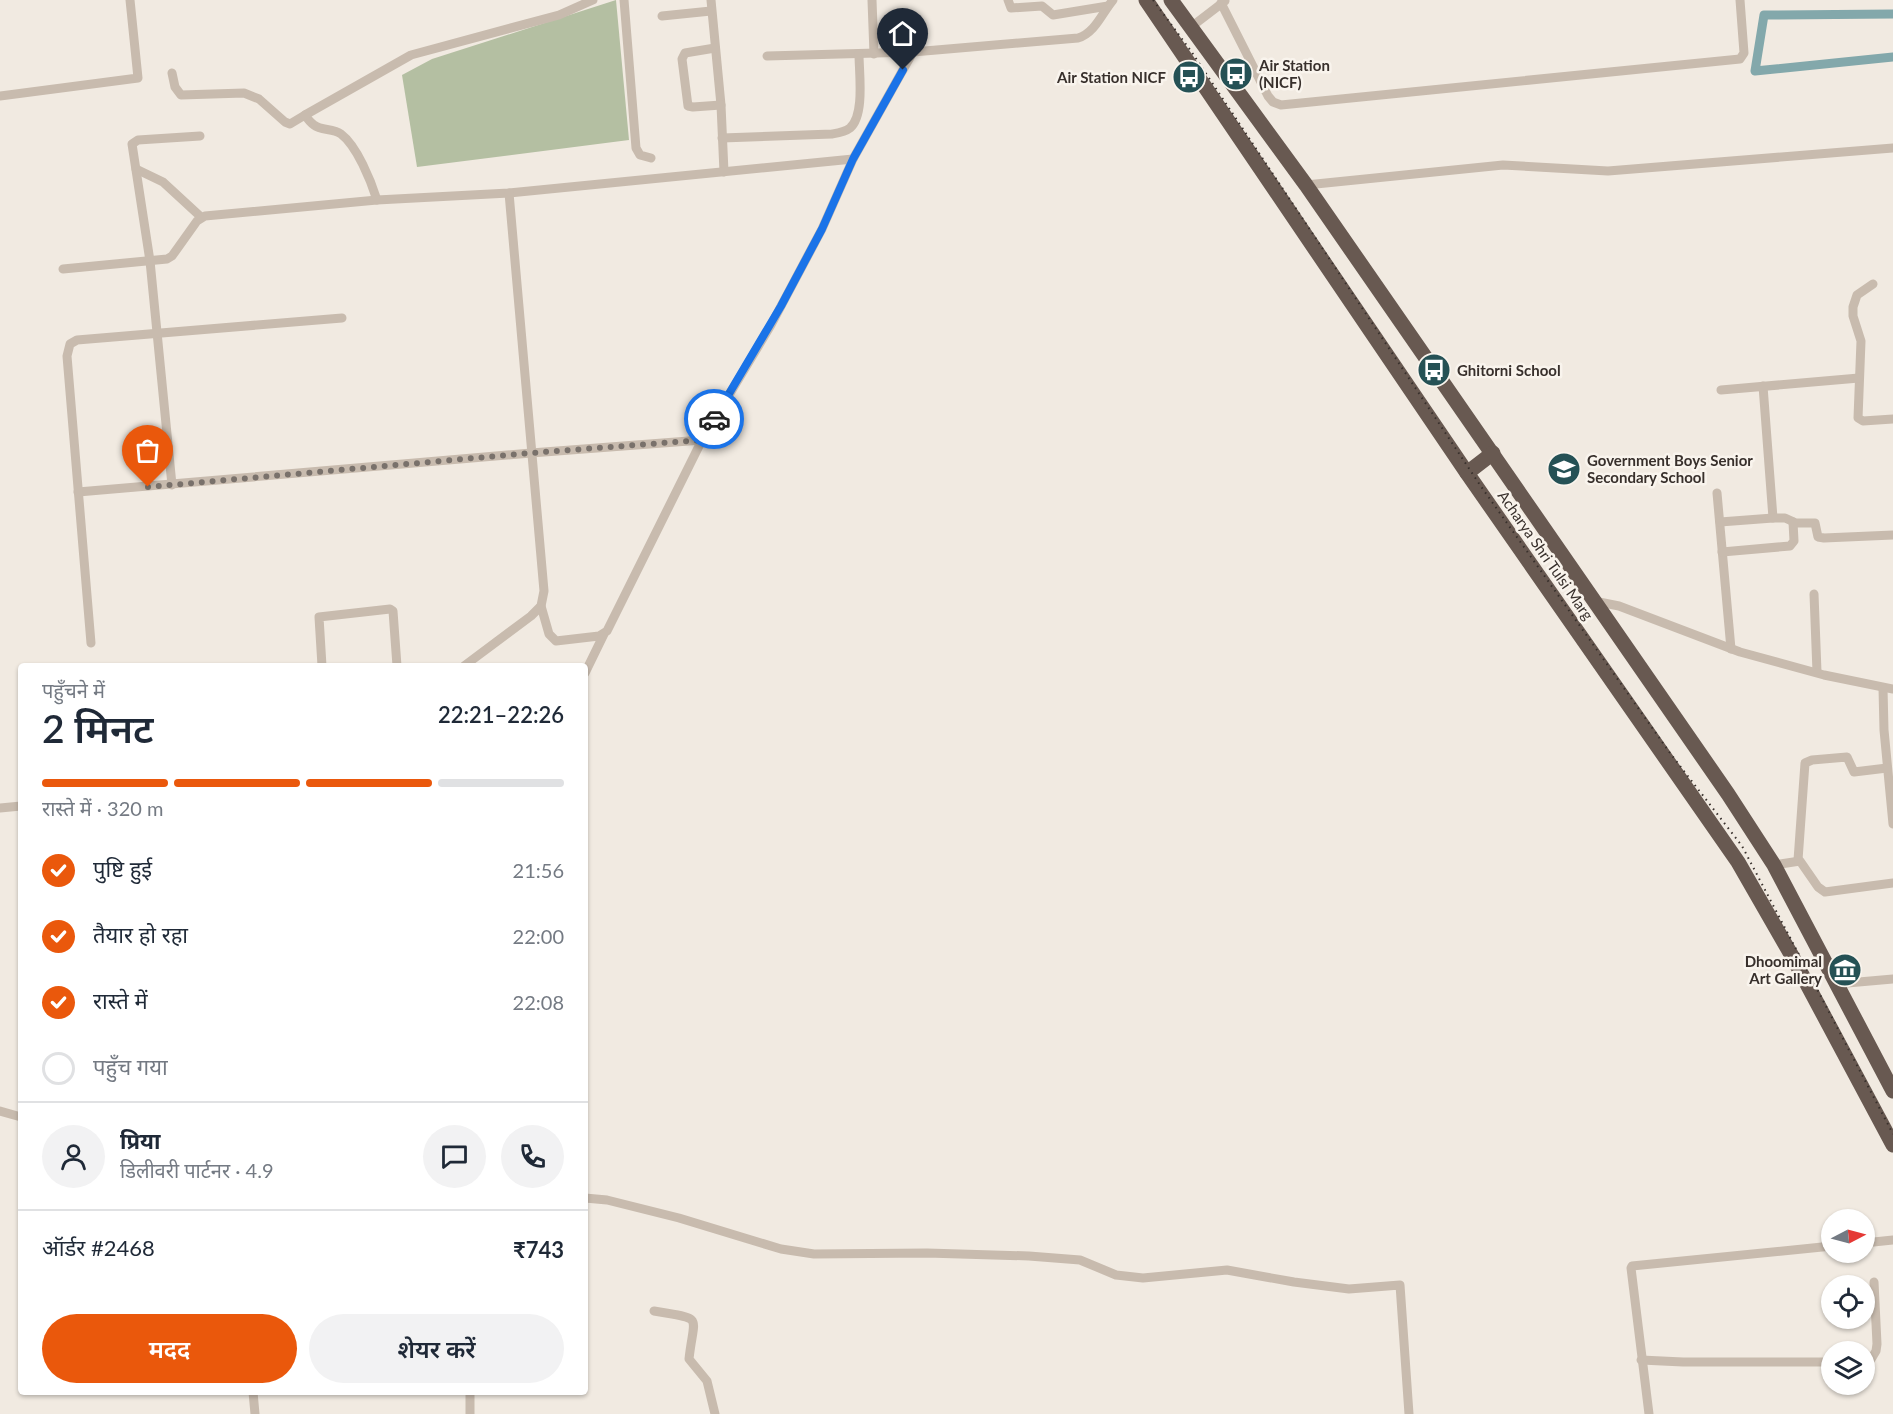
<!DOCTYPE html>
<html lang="hi">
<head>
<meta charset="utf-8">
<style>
	:root { --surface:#fff; --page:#f2f2f3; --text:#1f2937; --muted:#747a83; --line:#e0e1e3; --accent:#ea580c }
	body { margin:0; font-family:Lato,"Noto Sans Devanagari",sans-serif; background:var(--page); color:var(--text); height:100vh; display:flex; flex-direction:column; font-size:22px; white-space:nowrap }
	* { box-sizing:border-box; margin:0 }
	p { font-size:20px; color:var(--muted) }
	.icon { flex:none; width:33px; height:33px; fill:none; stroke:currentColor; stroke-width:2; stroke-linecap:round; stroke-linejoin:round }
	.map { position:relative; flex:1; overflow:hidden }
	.drawer { position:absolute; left:18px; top:663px; width:570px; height:732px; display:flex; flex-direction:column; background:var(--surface); border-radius:6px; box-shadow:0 2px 4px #0004 }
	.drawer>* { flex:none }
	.needle { width:39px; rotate:84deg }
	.controls { position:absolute; left:1821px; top:1209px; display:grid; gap:12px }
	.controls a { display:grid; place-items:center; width:54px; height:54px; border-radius:50%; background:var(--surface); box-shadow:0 2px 4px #0004; font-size:30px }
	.pin { position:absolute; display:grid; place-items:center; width:51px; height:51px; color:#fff; margin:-62px -26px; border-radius:50% 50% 50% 0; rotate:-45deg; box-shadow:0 0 6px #0007 }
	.pin .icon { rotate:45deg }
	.courier { position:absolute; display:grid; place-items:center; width:60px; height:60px; margin:-30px; border:4px solid #1a73e8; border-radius:50%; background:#fff; color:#222; box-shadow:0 2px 8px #0007 }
	.overview em { font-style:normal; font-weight:600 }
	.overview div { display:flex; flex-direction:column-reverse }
	.overview { display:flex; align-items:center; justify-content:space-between; height:102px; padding:0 24px }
	h1 { font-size:39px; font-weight:600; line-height:45px }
	.bar { display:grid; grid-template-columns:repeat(4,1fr); gap:9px 6px; align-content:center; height:72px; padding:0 24px }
	.bar i { height:8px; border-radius:4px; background:var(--line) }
	.bar .selected { background:var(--accent) }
	.bar p { grid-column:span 4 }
	.line { display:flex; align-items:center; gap:15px; padding:0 24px; border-top:2px solid var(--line) }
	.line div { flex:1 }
	.round { display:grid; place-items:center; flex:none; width:63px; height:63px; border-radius:32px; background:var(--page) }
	ol { padding:0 24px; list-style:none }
	li { display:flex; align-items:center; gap:18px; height:66px }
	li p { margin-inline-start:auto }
	li .icon { padding:6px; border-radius:50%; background:var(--accent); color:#fff; stroke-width:4 }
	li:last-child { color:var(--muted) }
	li i { width:33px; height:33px; border:3px solid var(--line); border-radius:50% }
	.action { display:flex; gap:12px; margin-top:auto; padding:12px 24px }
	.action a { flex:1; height:69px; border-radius:36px; background:var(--accent); color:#fff; font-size:24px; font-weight:600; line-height:69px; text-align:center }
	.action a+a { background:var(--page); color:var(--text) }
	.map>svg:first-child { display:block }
</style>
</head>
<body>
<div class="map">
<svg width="1893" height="1414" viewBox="0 0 1893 1414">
	<rect width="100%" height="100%" fill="#f1eae1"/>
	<polygon fill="#b4bfa2" points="616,0 629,140 417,167 402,75 432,59"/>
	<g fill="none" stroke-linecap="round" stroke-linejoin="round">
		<polyline stroke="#83a8ab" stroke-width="9" points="1893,14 1764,15 1755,71 1893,57"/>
		<g stroke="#c8bbae" stroke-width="9">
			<polyline points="624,0 636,148 640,155 651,158"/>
			<polyline points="711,0 721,105 724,172"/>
			<polyline points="872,0 874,54"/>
			<polyline points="1008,0 1011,8 1042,6 1053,15 1108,6"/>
			<polyline points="1221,3 1268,96 1273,102 1281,105 1740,59 1744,53 1740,0"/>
			<polyline points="662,16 711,11"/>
			<polyline points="1191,27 1225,1"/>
			<polyline points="715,48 685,53 682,59 688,106 693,107 721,105"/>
			<path d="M767,56L913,52L1078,38C1095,33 1102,13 1113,0"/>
			<path d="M172,73L175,87L181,95L244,93L259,99L285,122L290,124L305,115C307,118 311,123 314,125C321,131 333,128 341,134C357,146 371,181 377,200"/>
			<polyline points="0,96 138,78 130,0"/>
			<polyline points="305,115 411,55 559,15 593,0"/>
			<path d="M722,138L832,134C838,133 845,132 850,128C865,115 859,73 859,54"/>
			<polyline points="136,169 163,182 201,217"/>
			<polyline points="1306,185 1503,165 1608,171 1893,148"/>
			<polyline points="63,269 167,259 172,256 197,221 205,216 377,200 509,193 853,159"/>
			<polyline points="1873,284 1857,295 1853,307 1853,316 1861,341 1858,418 1863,421 1893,419"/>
			<polyline points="1763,386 1773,518 1785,518 1796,523 1815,523 1818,537 1824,538 1893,535"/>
			<polyline points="1721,390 1859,378"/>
			<polyline points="172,485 150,261 132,144 138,140 200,136"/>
			<polyline points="78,492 531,453 702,440"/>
			<polyline points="1717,493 1731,649"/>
			<polyline points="1720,522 1773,518"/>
			<polyline points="1722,552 1790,546 1794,541 1793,522"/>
			<polyline points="1814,594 1817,672"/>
			<polyline points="1594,601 1619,606 1740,652 1824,675 1893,689"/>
			<polyline points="541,606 549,634 556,641 599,636 607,631 702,440 771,325 822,229 853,159 913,52"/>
			<polyline points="91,643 67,356 70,344 77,340 342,318"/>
			<polyline points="322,666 319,617 390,609 393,611 397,666"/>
			<polyline points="464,666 531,616 541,606 544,591 509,193"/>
			<polyline points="585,673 604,634"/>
			<polyline points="1883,688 1884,730 1893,824"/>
			<polyline points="0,808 21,806"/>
			<polyline points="1798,860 1805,763 1812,760 1847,757 1854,772 1887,768"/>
			<polyline points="1774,865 1800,861 1818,887 1825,892 1893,883"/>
			<polyline points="1836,984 1893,979"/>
			<polyline points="0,1111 21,1117"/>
			<polyline points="585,1198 607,1200 679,1218 781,1249 814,1254 927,1253 1029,1256 1080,1260 1116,1275 1143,1278 1227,1270 1294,1282 1349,1289 1400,1285 1409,1414"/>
			<polyline points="1864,1243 1893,1240"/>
			<path d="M654,1311C705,1320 694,1313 689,1359L707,1381L715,1414"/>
			<polyline points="1641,1360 1683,1362 1832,1362"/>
			<polyline points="1864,1362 1870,1361 1876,1351 1877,1344 1874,1282"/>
			<polyline points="253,1392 255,1414"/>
			<polyline points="470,1414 470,1392"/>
			<polyline points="1649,1414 1631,1268 1632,1266 1832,1246"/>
		</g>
		<g stroke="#685951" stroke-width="15">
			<polyline points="1146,0 1467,473 1738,862 1792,956 1893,1145"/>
			<polyline points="1171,0 1306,185 1728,794 1774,865 1893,1091"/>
			<polyline points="1467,473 1493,453"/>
		</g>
		<polyline stroke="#38302c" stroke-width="2" stroke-dasharray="1.5 4.5" stroke-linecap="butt" points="1153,0 1191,51 1480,485 1670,753 1742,846 1893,1134"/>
	</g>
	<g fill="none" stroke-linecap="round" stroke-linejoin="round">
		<polyline stroke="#79716b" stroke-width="6" stroke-dasharray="0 10.8" points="148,487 531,453 702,440 714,419"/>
		<polyline stroke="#1a73e8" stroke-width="8" points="714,419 781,306 822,229 853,159 903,70"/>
	</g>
	<defs>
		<g id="bus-disc" transform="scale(1.725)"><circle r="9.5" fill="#255155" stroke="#f9f4ed"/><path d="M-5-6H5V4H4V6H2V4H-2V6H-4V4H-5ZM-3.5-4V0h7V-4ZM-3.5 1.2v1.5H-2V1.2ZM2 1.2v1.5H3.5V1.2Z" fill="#fff"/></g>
		<g id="school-disc" transform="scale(1.725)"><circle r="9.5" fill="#255155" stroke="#f9f4ed"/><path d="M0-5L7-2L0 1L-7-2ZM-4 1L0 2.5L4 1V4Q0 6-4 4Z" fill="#fff"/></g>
		<g id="museum-disc" transform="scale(1.725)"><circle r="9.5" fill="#255155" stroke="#f9f4ed"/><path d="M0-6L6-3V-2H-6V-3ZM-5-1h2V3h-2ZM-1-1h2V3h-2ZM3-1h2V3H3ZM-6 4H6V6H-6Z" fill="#fff"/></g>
	</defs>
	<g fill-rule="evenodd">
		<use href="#bus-disc" x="1236" y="74"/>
		<use href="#bus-disc" x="1189" y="77"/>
		<use href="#bus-disc" x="1434" y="370"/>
		<use href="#school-disc" x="1564" y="469"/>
		<use href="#museum-disc" x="1845" y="970"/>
	</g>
	<g text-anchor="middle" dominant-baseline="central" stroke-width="5" stroke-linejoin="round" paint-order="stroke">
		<g font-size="15" font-weight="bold" fill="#38302c" stroke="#f9f4ed" text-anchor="start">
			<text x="1259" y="65">Air Station<tspan x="1259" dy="17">(NICF)</tspan></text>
			<text x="1166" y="77" text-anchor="end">Air Station NICF</text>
			<text x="1457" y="370">Ghitorni School</text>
			<text x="1587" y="460">Government Boys Senior<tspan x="1587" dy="17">Secondary School</tspan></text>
			<text x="1822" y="961" text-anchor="end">Dhoomimal<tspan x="1822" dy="17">Art Gallery</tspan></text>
		</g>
		<g font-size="15" fill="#38302c" stroke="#f9f4ed">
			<text transform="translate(1546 555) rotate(55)">Acharya Shri Tulsi Marg</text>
		</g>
	</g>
</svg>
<div class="controls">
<a><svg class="needle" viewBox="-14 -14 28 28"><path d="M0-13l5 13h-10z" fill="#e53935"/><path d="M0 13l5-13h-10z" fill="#747a83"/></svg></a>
<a><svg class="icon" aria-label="locate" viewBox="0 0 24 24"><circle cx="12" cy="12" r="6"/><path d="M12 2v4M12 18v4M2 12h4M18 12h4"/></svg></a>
<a><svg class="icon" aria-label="layers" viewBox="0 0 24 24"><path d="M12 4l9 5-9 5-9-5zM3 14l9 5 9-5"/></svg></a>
</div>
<div class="pin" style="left:148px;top:487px;background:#ea580c"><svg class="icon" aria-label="bag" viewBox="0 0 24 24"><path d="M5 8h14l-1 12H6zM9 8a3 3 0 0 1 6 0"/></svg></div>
<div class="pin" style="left:903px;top:70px;background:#1f2937"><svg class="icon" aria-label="home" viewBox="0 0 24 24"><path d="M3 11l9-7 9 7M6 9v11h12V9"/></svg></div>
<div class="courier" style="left:714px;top:419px"><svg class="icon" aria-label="car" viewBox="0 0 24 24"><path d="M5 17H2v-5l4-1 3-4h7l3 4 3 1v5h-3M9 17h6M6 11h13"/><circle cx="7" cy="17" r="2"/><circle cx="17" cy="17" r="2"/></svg></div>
<section class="drawer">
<div class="overview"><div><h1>2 मिनट</h1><p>पहुँचने में</p></div><em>22:21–22:26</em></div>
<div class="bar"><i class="selected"></i><i class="selected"></i><i class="selected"></i><i></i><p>रास्ते में · 320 m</p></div>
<ol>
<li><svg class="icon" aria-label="check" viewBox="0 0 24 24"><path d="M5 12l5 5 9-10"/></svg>पुष्टि हुई<p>21:56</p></li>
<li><svg class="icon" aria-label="check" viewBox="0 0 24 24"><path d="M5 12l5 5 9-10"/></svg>तैयार हो रहा<p>22:00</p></li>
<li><svg class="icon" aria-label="check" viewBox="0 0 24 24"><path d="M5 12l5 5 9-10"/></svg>रास्ते में<p>22:08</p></li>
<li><i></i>पहुँच गया</li>
</ol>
<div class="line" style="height:108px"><a class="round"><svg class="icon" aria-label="person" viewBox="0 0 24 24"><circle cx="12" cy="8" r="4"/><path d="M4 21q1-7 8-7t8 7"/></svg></a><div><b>प्रिया</b><p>डिलीवरी पार्टनर · 4.9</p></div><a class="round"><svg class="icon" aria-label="chat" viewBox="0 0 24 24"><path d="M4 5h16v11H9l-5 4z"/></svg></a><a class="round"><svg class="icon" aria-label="phone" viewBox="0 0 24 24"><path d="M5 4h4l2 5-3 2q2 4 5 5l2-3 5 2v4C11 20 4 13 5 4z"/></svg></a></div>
<div class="line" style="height:78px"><div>ऑर्डर #2468</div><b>₹743</b></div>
<div class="action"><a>मदद</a><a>शेयर करें</a></div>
</section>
</div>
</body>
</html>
